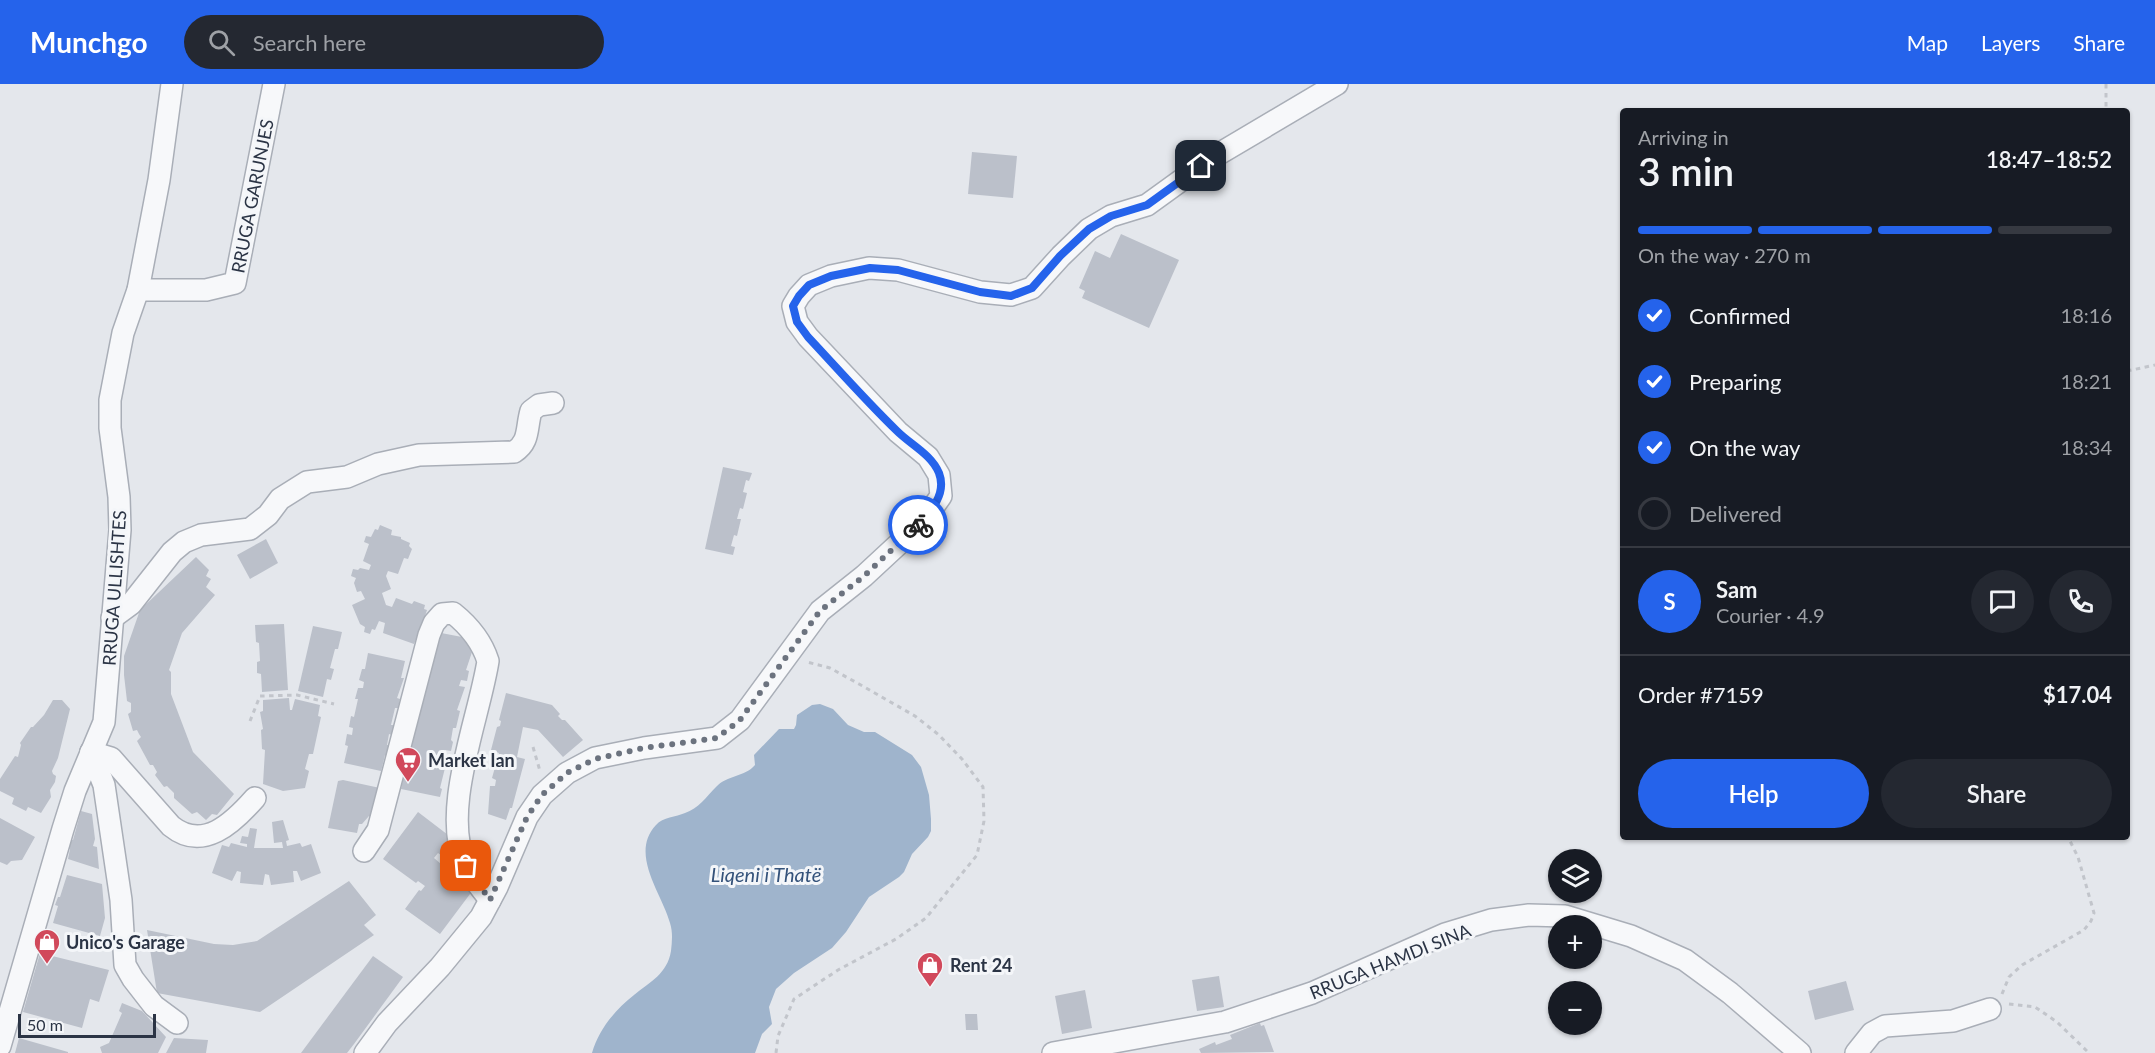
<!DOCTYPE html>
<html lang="en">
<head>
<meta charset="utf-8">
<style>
	:root { --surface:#171b24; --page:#242831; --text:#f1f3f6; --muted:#9ea1a6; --line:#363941; --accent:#2563eb }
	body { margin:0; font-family:Lato,sans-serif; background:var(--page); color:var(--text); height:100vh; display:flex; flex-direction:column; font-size:22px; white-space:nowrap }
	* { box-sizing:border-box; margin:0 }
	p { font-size:20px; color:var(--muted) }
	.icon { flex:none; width:33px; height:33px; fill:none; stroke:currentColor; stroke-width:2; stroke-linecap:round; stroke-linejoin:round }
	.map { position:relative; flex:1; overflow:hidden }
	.sheet { position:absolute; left:1620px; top:24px; width:510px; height:732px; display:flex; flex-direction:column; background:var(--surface); border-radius:6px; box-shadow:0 2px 4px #0004 }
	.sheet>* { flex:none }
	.fabs { position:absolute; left:1548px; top:765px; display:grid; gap:12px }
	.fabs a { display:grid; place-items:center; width:54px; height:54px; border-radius:50%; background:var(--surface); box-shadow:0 2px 4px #0004; font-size:30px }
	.scale { position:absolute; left:18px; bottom:15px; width:138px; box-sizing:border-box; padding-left:6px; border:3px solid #2b3445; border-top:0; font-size:16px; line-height:21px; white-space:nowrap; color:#2b3445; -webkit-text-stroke:4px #f4f6f9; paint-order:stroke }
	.pin { position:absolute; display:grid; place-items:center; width:51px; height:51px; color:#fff; margin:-26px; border-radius:12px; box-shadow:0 3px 9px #0006 }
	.courier { position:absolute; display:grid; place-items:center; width:60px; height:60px; margin:-30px; border:4px solid #2563eb; border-radius:50%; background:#fff; color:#222; box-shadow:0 2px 8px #0007 }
	.headline em { font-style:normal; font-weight:600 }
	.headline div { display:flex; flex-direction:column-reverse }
	.headline { display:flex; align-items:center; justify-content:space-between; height:102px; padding:0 18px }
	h1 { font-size:39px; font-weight:600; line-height:45px }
	.bar { display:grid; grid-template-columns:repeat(4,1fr); gap:9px 6px; align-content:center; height:72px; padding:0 18px }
	.bar i { height:8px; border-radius:4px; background:var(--line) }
	.bar .selected { background:var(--accent) }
	.bar p { grid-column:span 4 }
	.line { display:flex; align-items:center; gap:15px; padding:0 18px; border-top:2px solid var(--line) }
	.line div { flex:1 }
	.round { display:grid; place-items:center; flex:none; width:63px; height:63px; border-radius:32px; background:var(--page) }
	ol { padding:0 18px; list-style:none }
	li { display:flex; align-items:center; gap:18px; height:66px }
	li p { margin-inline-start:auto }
	li .icon { padding:6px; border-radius:50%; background:var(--accent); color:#fff; stroke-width:4 }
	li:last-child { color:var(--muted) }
	li i { width:33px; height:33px; border:3px solid var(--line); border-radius:50% }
	.action { display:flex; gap:12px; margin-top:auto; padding:12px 18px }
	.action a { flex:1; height:69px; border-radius:36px; background:var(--accent); color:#fff; font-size:24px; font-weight:600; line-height:69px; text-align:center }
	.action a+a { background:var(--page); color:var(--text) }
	header { display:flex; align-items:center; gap:36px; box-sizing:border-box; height:84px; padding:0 30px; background:var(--accent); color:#fff }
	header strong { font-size:28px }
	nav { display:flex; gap:33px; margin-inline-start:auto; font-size:21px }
	.search { width:420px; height:54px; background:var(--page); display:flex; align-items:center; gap:15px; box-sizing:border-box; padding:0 21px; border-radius:33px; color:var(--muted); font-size:22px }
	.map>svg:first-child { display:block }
</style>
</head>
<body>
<header>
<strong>Munchgo</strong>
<div class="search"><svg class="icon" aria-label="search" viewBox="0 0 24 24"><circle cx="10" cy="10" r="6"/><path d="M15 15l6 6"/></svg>Search here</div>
<nav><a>Map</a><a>Layers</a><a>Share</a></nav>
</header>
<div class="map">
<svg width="2155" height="969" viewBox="0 0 2155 969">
	<rect width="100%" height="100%" fill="#e4e7ec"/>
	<path fill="#9fb4cc" d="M820,620L833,625L848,641L864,648H875L912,671L921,683L929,711L931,735V747L928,753L912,770L904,788L899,793L869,813L846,848L832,864L794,889L776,905L769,923L772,940L762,950L755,969H592C599,945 615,926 634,911C651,897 667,890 671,867C672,858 673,848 670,839C662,809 629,770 656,741C663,733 676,733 685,729C698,725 707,712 716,703C727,691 745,693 755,681L754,671L779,645H794L796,641L797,631L812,621Z"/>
	<g fill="#bbc0ca">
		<polygon points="972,68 1017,72 1013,114 968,110"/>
		<polygon points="1121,150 1179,176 1149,244 1082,214 1085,207 1079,204 1095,167 1110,174"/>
		<polygon points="723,383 752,389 749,397 746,396 743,408 747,409 743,425 740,424 737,435 741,435 737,452 734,451 731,462 735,463 733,471 705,465"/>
		<polygon points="380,441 392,446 391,451 401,453 401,455 410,459 409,462 412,465 408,475 404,474 398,490 388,487 386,492 391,505 382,509 386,521 392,523 396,514 412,520 414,517 425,521 424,525 427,526 424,535 426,537 421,543 414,560 383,549 385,539 379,537 375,546 372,545 370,550 364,548 365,543 360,540 352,521 365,515 361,507 357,508 354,499 356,494 351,492 353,485 358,486 360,484 369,486 371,481 363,477 369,460 364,458 366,452 371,453 375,445 378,446"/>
		<polygon points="266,455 278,479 250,495 237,471"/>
		<polygon points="196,473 209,486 206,492 211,495 206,503 215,511 182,549 169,586 171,588 171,610 193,668 234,710 217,731 212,730 206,736 197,728 192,730 174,714 174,709 167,702 164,703 155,691 157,688 153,681 150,681 137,657 141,653 139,650 137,646 133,647 128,630 131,628 131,619 127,617 124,591 124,572 140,526"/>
		<polygon points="284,540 288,606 262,608 261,590 257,589 257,578 260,577 259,559 256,558 255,541"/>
		<polygon points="313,542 342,548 338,565 335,565 330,584 334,585 331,596 327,595 323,613 298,607"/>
		<polygon points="436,548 462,553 469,559 472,568 466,586 469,587 467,597 461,596 459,602 465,603 457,626 460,627 456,644 453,644 451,656 453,658 451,667 445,666 444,672 449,675 447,684 445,684 440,704 442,705 440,713 401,705"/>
		<polygon points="368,569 405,577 401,594 404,594 397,614 400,615 398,624 395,624 391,641 394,641 392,651 389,650 387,661 390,661 387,671 385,671 381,687 344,679 348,662 345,661 347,650 352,651 353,644 349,643 351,632 354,633 358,615 355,615 358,604 363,604 364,598 359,596 362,585 365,585"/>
		<polygon points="506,609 552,621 560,630 558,632 562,636 565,636 583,656 563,673 538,646 523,643 517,673 525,675 512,724 510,724 506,736 488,730 490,702 495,702 496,696 492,694 499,669 491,666 497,643 500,642 501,637 499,636"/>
		<polygon points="289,614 290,626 292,626 295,615 320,621 318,632 321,633 313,670 309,670 305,685 309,687 305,704 283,707 263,700 265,666 262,665 261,646 263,645 260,628 263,627 263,616"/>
		<polygon points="53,616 62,616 70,625 58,674 52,687 53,690 56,692 55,698 50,706 51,713 41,729 28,723 26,727 12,720 14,714 0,707 0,695 15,672 18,673 21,661 20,659 31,643 33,643 44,631"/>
		<polygon points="343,696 380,704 373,732 369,732 362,740 359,740 357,749 328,744 338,697"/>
		<polygon points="81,727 92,730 95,755 93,762 97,763 99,785 68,775 70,765 68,764 70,756 73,756"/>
		<polygon points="418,728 452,754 441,771 438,769 434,774 441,780 443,777 476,802 440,850 405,825 419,806 421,807 425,802 418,797 416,799 383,775"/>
		<polygon points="0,734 35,753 22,776 11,777 7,781 0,778"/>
		<polygon points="283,736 289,756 286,757 287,762 300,759 302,763 311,760 321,789 301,797 297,787 293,787 294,798 271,801 269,791 265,790 263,801 240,799 241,788 237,787 232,797 212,789 222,761 229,763 231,759 247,763 247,760 240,759 242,752 248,753 250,744 257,745 254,764 283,764 282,758 274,759 272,738"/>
		<polygon points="67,791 102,800 105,834 100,852 53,839 58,822 55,821 58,813 60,813"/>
		<polygon points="349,797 376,831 364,841 374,851 260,928 157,909 147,846 214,860 233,861 257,857"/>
		<polygon points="40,869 109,886 99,918 90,915 82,944 23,928"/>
		<polygon points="373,872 403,893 354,960 347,969 301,969"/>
		<polygon points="1219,892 1224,923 1197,927 1192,896"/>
		<polygon points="1846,897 1854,926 1815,936 1808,907"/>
		<polygon points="1085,906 1092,944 1062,950 1055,912"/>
		<polygon points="122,919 142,927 166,953 158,969 102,969 100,963 109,959 122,929 119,927"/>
		<polygon points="965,930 977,930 978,946 966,946"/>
		<polygon points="1260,939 1261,942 1264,941 1274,968 1201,969 1199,965 1215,958 1216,961 1232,955 1230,951"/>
		<polygon points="19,954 68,968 68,969 15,969"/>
		<polygon points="174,954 208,956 206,969 166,969"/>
	</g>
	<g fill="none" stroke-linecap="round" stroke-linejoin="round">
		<g stroke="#a9aeb7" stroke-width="24">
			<g id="minor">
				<polyline points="138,206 206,206 235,199 274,0"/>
				<path d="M112,534L131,520L172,468L184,458L201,451L250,445L268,431L280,415L307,398L347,393L378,380L419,371L514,368C530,358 526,344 531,327L539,321L553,319"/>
				<polyline points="91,668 104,701 121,816 125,881 133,895 154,922 177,939"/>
				<path d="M91,668L111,674L171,742C203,768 233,739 255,714"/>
				<path d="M364,767L378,746L429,551L434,539L442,530L453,529C468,541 482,558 488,577C479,635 440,727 466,782C472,794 482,805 490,816"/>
				<polyline points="0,962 63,745 75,707 104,638 120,446 119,413 110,344 110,316 123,249 138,206 159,96 172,0"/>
				<polyline points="365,969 387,939 440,883 481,833 497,803 527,733 542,711 567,689 595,674 644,664 717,654 740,636 820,527 864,492 905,454 929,429 941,412 939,391 928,373 898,348 808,253 797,238 793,222 799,212 809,201 831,192 869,184 898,186 980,208 1011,211 1032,204 1061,172 1089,145 1111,132 1147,121 1212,74 1337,0"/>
				<polyline points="1053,969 1225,938 1312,909 1445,850 1491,836 1529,831 1565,832 1631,852 1685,876 1730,909 1800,969"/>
				<polyline points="1856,969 1872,949 1885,942 1953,937 1990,925"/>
			</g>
		</g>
		<g stroke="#c2c5cb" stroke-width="3" stroke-dasharray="4.5 4.5" stroke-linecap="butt">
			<polyline points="2106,0 2106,27"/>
			<polyline points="2127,287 2155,281"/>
			<polyline points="250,637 260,612 297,611 334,620"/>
			<polyline points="533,663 540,687"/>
			<polyline points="2002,910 2009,893 2022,881 2084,846 2091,837 2094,829 2078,773 2068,753"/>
			<polyline points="2009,920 2035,923 2057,938 2089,969"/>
			<polyline points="776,969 778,952 794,915 838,886 896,855 926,834 977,771 984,737 983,703 962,675 939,651 915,632 859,600 830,584 807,578"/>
		</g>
		<use href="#minor" stroke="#f7f8fa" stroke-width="21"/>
	</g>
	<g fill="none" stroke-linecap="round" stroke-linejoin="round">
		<polyline stroke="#6c737f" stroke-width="6" stroke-dasharray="0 10.8" points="466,782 490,816 527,733 542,711 567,689 595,675 644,664 717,654 740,636 820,527 864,492 918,441"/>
		<path stroke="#2563eb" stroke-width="8" d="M918,441C931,427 947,410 939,389C931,370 911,361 897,347C866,317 837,284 808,253L797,238L793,222L799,212L809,201L831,192L870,184L898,186L980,208L1011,212L1032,204L1060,172L1089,145L1111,132L1147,121L1201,82"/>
	</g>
	<defs>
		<g id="supermarket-pin" transform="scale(1.35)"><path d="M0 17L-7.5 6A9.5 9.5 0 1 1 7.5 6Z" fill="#d1495b" stroke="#f4f6f9"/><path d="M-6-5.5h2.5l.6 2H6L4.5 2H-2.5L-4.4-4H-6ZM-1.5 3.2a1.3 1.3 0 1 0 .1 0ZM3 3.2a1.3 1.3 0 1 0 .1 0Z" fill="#fff"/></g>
		<g id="shop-pin" transform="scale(1.35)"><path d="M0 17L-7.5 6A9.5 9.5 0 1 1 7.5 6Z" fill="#d1495b" stroke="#f4f6f9"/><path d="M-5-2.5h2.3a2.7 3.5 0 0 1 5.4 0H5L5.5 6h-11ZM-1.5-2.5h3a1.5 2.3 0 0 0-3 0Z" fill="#fff"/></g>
	</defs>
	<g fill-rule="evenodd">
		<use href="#supermarket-pin" x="408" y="676"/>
		<use href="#shop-pin" x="47" y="858"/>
		<use href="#shop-pin" x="930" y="881"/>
	</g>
	<g text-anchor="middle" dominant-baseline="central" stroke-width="6" stroke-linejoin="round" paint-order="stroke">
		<g font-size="18" fill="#2b3445" stroke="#f4f6f9">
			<text transform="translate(252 112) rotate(-79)">RRUGA GARUNJES</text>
			<text transform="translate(114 504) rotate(-86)">RRUGA ULLISHTES</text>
			<text transform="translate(1390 877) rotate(-22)">RRUGA HAMDI SINA</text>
		</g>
		<g font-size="18" font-weight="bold" fill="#2b3445" stroke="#f4f6f9" text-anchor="start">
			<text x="428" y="676">Market Ian</text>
			<text x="66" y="858">Unico's Garage</text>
			<text x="950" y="881">Rent 24</text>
		</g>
		<g font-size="20" font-style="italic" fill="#34527a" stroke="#f4f6f9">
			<text x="766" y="790">Liqeni i Thatë</text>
		</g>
	</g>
</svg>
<div class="fabs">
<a><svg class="icon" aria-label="layers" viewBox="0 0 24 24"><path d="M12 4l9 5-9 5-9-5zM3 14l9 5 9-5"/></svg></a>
<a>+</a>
<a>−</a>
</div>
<div class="scale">50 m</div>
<div class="pin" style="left:466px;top:782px;background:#ea580c"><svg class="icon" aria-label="bag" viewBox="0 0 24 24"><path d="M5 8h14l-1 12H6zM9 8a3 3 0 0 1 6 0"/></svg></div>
<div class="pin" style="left:1201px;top:82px;background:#1f2937"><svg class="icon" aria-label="home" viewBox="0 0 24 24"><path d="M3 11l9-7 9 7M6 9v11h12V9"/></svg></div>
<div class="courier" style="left:918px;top:441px"><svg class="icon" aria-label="bike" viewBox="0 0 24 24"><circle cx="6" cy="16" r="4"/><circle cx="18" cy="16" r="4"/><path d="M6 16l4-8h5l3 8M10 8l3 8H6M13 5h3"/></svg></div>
<section class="sheet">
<div class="headline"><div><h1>3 min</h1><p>Arriving in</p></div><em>18:47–18:52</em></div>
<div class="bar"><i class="selected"></i><i class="selected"></i><i class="selected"></i><i></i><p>On the way · 270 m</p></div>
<ol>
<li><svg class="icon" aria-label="check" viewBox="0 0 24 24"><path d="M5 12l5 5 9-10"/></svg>Confirmed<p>18:16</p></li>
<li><svg class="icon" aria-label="check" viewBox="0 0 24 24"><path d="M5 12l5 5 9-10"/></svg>Preparing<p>18:21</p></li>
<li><svg class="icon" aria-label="check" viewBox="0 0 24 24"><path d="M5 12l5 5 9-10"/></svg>On the way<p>18:34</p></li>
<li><i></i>Delivered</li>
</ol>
<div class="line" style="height:108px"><b class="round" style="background:var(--accent);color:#fff">S</b><div><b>Sam</b><p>Courier · 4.9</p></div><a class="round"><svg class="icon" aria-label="chat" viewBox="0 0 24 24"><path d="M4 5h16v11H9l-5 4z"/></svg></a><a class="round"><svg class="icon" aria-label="phone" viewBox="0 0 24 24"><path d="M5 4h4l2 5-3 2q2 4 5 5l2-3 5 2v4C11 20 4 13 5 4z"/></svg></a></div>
<div class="line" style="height:78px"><div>Order #7159</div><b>$17.04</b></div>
<div class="action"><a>Help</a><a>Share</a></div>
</section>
</div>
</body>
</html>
